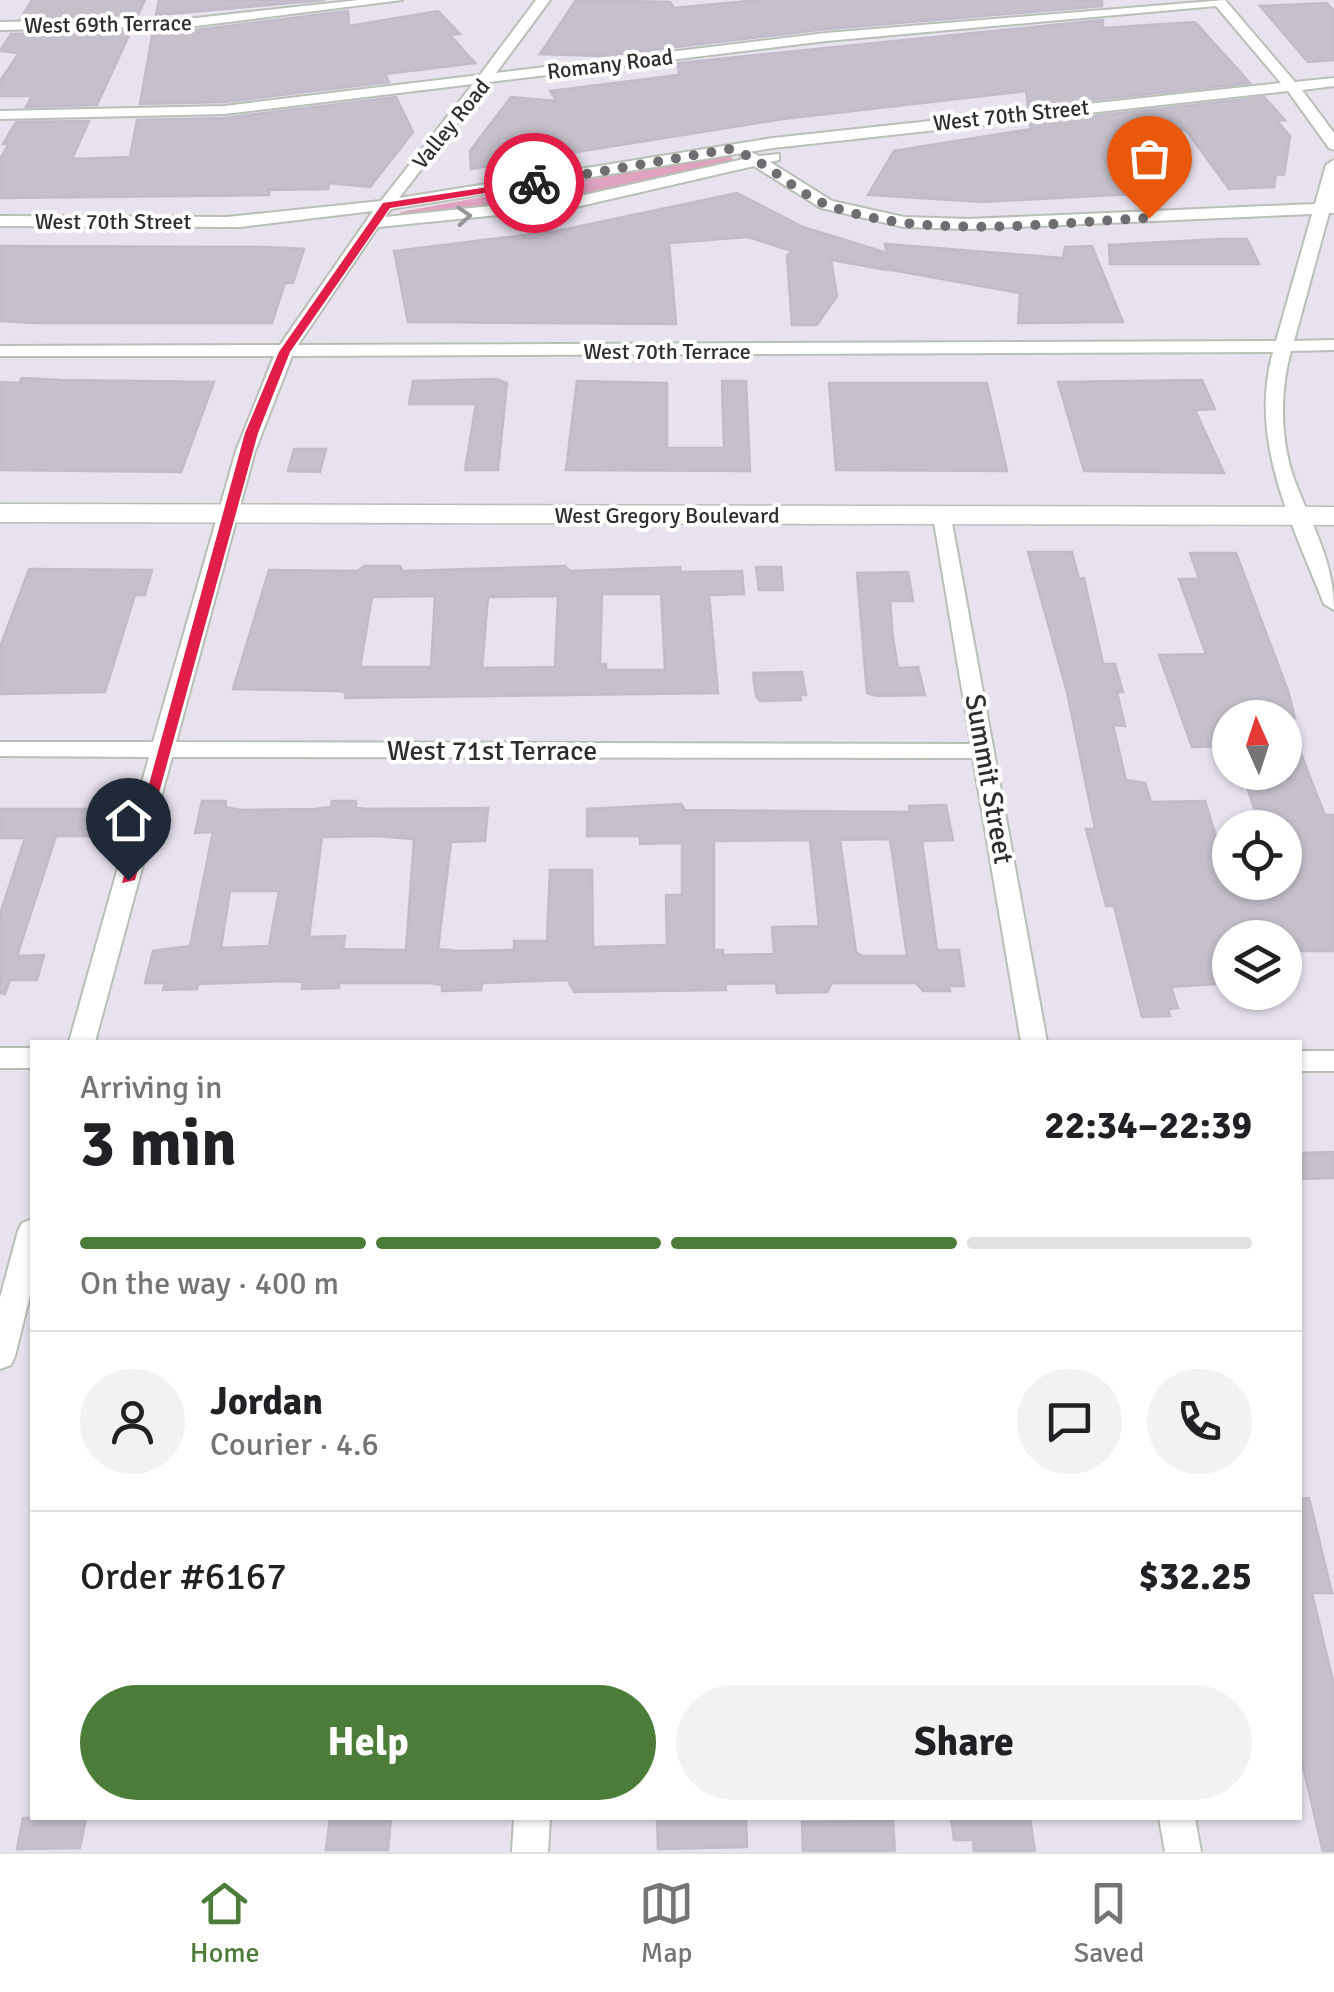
<!DOCTYPE html>
<html lang="en">
<head>
<meta charset="utf-8">
<style>
	:root { --surface:#fff; --page:#f2f2f2; --text:#202124; --muted:#757577; --line:#e0e0e0; --accent:#4b7d38 }
	body { margin:0; font-family:Signika,sans-serif; background:var(--page); color:var(--text); height:100vh; display:flex; flex-direction:column; font-size:38px; white-space:nowrap }
	* { box-sizing:border-box; margin:0 }
	p { font-size:32px; color:var(--muted) }
	.icon { flex:none; width:55px; height:55px; fill:none; stroke:currentColor; stroke-width:2; stroke-linecap:round; stroke-linejoin:round }
	.map { position:relative; flex:1; overflow:hidden }
	.panel { position:absolute; left:30px; top:1040px; width:1272px; height:780px; display:flex; flex-direction:column; background:var(--surface); border-radius:0px; box-shadow:0 2px 8px #0004 }
	.panel>* { flex:none }
	.needle { width:65px; rotate:357deg }
	.controls { position:absolute; left:1212px; top:700px; display:grid; gap:20px }
	.controls a { display:grid; place-items:center; width:90px; height:90px; border-radius:50%; background:var(--surface); box-shadow:0 2px 8px #0004; font-size:50px }
	.pin { position:absolute; display:grid; place-items:center; width:85px; height:85px; color:#fff; margin:-102px -42px; border-radius:50% 50% 50% 0; rotate:-45deg; box-shadow:0 0 10px #0007 }
	.pin .icon { rotate:45deg }
	.courier { position:absolute; display:grid; place-items:center; width:100px; height:100px; margin:-50px; border:8px solid #e11d48; border-radius:50%; background:#fff; color:#222; box-shadow:0 2px 12px #0007 }
	.head em { font-style:normal; font-weight:700 }
	.head div { display:flex; flex-direction:column-reverse }
	.head { display:flex; align-items:center; justify-content:space-between; height:170px; padding:0 50px }
	h1 { font-size:65px; font-weight:700; line-height:75px }
	.bar { display:grid; grid-template-columns:repeat(4,1fr); gap:15px 10px; align-content:center; height:120px; padding:0 50px }
	.bar i { height:12px; border-radius:8px; background:var(--line) }
	.bar .active { background:var(--accent) }
	.bar p { grid-column:span 4 }
	.line { display:flex; align-items:center; gap:25px; padding:0 50px; border-top:2px solid var(--line) }
	.line div { flex:1 }
	.round { display:grid; place-items:center; flex:none; width:105px; height:105px; border-radius:52px; background:var(--page) }
	.cta { display:flex; gap:20px; margin-top:auto; padding:20px 50px }
	.cta a { flex:1; height:115px; border-radius:60px; background:var(--accent); color:#fff; font-size:40px; font-weight:700; line-height:115px; text-align:center }
	.cta a+a { background:var(--page); color:var(--text) }
	.dock { display:flex; justify-content:space-around; align-items:center; height:140px; border-top:2px solid var(--line); background:var(--surface); font-size:28px; color:var(--muted) }
	.dock a { display:grid; justify-items:center; gap:5px }
	.dock .active { color:var(--accent) }
	.map>svg:first-child { display:block }
</style>
</head>
<body>
<div class="map">
<svg width="1334" height="1852" viewBox="0 0 1334 1852">
	<rect width="100%" height="100%" fill="#e7e2ee"/>
	<polygon fill="#dfa3bf" points="708,156 730,156 735,161 565,200 404,217 400,212"/>
	<g fill="#c5c0ca" stroke="#c3bbca" stroke-width="2.5" fill-rule="evenodd">
		<polygon points="32,0 145,0 138,15 21,18"/>
		<polygon points="159,0 325,0 156,15"/>
		<polygon points="576,0 670,2 674,8 759,0 1102,0 1102,6 826,29 602,56 540,54"/>
		<polygon points="1327,3 1334,11 1334,60 1308,62 1260,6"/>
		<polygon points="348,11 349,26 438,11 460,34 450,35 475,63 385,74 389,82 224,102 140,104 153,31 196,30"/>
		<polygon points="1103,20 1103,28 1195,22 1250,83 1028,107 1026,91 783,119 471,169 470,151 511,97 557,101 550,91 679,75 678,63"/>
		<polygon points="131,31 97,105 26,107 32,96 0,96 0,81 19,53 0,51 11,34"/>
		<polygon points="396,97 413,132 370,187 329,183 328,189 269,190 269,195 0,198 0,159 9,144 3,144 16,122 89,121 72,159 130,157 137,120 224,118"/>
		<polygon points="1264,97 1285,120 1277,121 1290,136 1284,175 1276,174 1274,187 1229,189 1186,130 1133,135 1169,192 983,202 868,195 894,151 1031,129 1030,123"/>
		<polygon points="737,193 803,227 887,253 885,244 1063,258 1065,247 1092,246 1123,322 1018,323 1020,293 891,270 889,263 888,270 831,260 837,296 817,325 792,325 787,256 792,251 748,237 669,243 676,324 408,322 394,251 557,231"/>
		<polygon points="1221,239 1247,239 1259,264 1110,264 1109,245"/>
		<polygon points="0,246 265,247 304,249 293,283 285,283 272,323 35,323 0,321"/>
		<polygon points="22,378 61,380 214,382 181,472 0,470 0,382 19,383"/>
		<polygon points="496,379 507,383 498,470 465,470 476,404 409,404 413,381"/>
		<polygon points="1202,380 1215,409 1195,410 1224,473 1084,471 1058,382"/>
		<polygon points="577,381 667,383 667,448 724,448 722,381 746,381 750,471 566,470"/>
		<polygon points="829,383 987,383 1007,471 836,470"/>
		<polygon points="294,449 326,449 320,472 288,471"/>
		<polygon points="1028,552 1072,552 1079,579 1084,578 1103,664 1115,664 1123,692 1117,692 1125,726 1113,725 1126,780 1145,783 1151,802 1205,801 1230,882 1285,882 1285,828 1269,828 1267,820 1258,820 1242,772 1285,772 1285,718 1230,718 1230,746 1192,747 1159,655 1206,654 1179,579 1199,579 1190,553 1236,553 1288,691 1295,718 1288,718 1311,780 1325,815 1334,815 1334,951 1285,951 1285,938 1230,938 1230,983 1171,987 1178,1008 1168,1009 1170,1016 1142,1017 1114,906 1106,906 1086,829 1095,829 1067,692"/>
		<path d="M364,566H400L403,571L565,566L570,571L680,567V572L742,571L744,594L709,595L718,693L345,698L346,693L340,691L233,689L269,570L358,571ZM602,594H661L665,670H606V664H600ZM435,596L431,667H360L372,597ZM558,596L555,667L482,668L488,597Z"/>
		<polygon points="756,567 781,567 783,590 759,590"/>
		<polygon points="29,569 152,570 145,595 135,595 105,692 0,694 0,647"/>
		<polygon points="908,572 913,601 890,601 893,638 898,668 918,667 925,695 877,696 867,693 857,573"/>
		<polygon points="802,672 806,695 800,695 801,700 760,701 756,696 753,673"/>
		<path d="M202,801H226L225,807L240,810L315,809L331,807L332,801H356V808L368,809L488,808L485,841L451,842L438,949L458,951L514,950V941H547L550,870H592L593,947L667,945L666,895H682V843L640,844V836H587V809L681,804L685,810L910,812L909,806L946,805L953,840L922,841L937,950H959L964,986H949L950,991H923L916,983H832L827,992L777,993L776,983L725,984L726,990L574,992L568,980L482,983L481,990L442,991V985L429,983H339V988L302,989L303,982L289,981L198,984L197,989L163,990L165,983H145L153,951L190,946L213,832L195,833ZM375,836L414,839L406,950L343,949L345,936L309,937L322,837ZM890,839L907,956H862L856,952L840,840ZM810,840L819,926L772,927L774,954L723,955V950H714V841ZM230,891H279L269,946L221,948Z"/>
		<polygon points="0,809 103,809 95,836 56,836 17,956 44,955 37,980 10,980 5,994 0,993 0,914 25,838 0,838"/>
		<polygon points="1334,1152 1334,1178 1300,1179 1300,1153"/>
		<polygon points="1309,1498 1332,1593 1312,1593 1334,1685 1334,1852 1323,1852 1300,1754 1300,1499"/>
		<polygon points="23,1818 86,1818 80,1848 17,1849"/>
		<polygon points="330,1818 391,1818 388,1850 326,1850"/>
		<polygon points="657,1818 746,1818 747,1847 658,1849"/>
		<polygon points="951,1818 1030,1818 1035,1852 974,1852 973,1840 954,1840"/>
		<polygon points="893,1821 895,1852 803,1852 802,1822"/>
	</g>
	<g fill="none" stroke-linecap="round" stroke-linejoin="round">
		<g stroke="#b8c0b5" stroke-width="4">
			<g id="street">
				<polygon points="359,0 402,0 196,26 0,30 0,22 196,18"/>
				<path d="M536,0H550L496,73L826,33L1225,0L1295,82L1334,78V86L1302,90L1334,133V150L1329,148L1288,91L773,148L391,209L385,217L576,197L744,159L741,156L749,151L759,156L779,154V160L770,162L832,201L904,217L969,219L1315,204L1326,165L1334,160V213H1329L1294,341L1334,340V350L1291,351C1280,390 1280,437 1293,476C1310,523 1334,559 1334,610L1324,604C1292,523 1248,440 1273,352L292,356L255,451L176,742L971,744L933,516L936,512H950L1047,1042H1021L973,758L172,757L95,1042H69L149,757L0,756V742H153L236,451L274,356H0V346L280,345L373,211L240,227L0,226V216L227,217L381,201L473,84L224,114L0,119V111L224,106L480,75ZM1216,6L1281,83L773,138L399,198L489,82L826,41ZM754,166L821,208L904,227L969,229L1312,214L1276,341L298,345L378,227L576,207Z"/>
				<rect x="0" y="1048" width="32" height="20"/>
				<rect x="1300" y="1051" width="34" height="20"/>
				<polygon points="32,1219 32,1287 15,1356 11,1365 0,1369 0,1298 18,1231 22,1223"/>
				<polygon points="514,1818 550,1818 548,1852 512,1852"/>
				<polygon points="1159,1818 1195,1818 1201,1852 1165,1852"/>
			</g>
		</g>
		<g stroke="#b8c0b5" stroke-width="3">
			<polygon id="secondary" points="0,504 1334,507 1334,525 0,522"/>
		</g>
		<use href="#street" fill="#fff" fill-rule="evenodd"/>
		<use href="#secondary" fill="#fff" fill-rule="evenodd"/>
	</g>
	<defs><path id="oneway-chevron" d="M-2-3.5L2.5 0L-2 3.5" fill="none" stroke-width="1.6" stroke-linecap="round" stroke-linejoin="round" transform="scale(2.5)"/></defs>
	<use stroke="#969696" href="#oneway-chevron" transform="translate(464 216) rotate(-4)"/>
	<polygon fill="#e11d48" points="534,180 537,185 390,208 290,352 258,433 135,880 122,883 245,433 279,352 383,203"/>
	<g fill="none" stroke-linecap="round" stroke-linejoin="round">
		<path stroke="#6f6d71" stroke-width="10" stroke-dasharray="0 18" d="M534,183L730,149C768,160 794,193 830,206C923,240 1051,223 1149,218"/>
	</g>
	<g text-anchor="middle" dominant-baseline="central" stroke-width="8" stroke-linejoin="round" paint-order="stroke">
		<g font-size="22" fill="#2e2e2e" stroke="#fff">
			<text transform="translate(108 24) rotate(-1)">West 69th Terrace</text>
			<text transform="translate(610 64) rotate(-7)">Romany Road</text>
			<text transform="translate(1011 115) rotate(-6)">West 70th Street</text>
			<text transform="translate(451 124) rotate(-51)">Valley Road</text>
			<text x="113" y="221">West 70th Street</text>
			<text x="667" y="351">West 70th Terrace</text>
			<text x="667" y="515">West Gregory Boulevard</text>
		</g>
		<g font-size="28" fill="#2e2e2e" stroke="#fff">
			<text x="492" y="751">West 71st Terrace</text>
			<text transform="translate(989 779) rotate(80)">Summit Street</text>
		</g>
	</g>
</svg>
<div class="controls">
<a><svg class="needle" viewBox="-14 -14 28 28"><path d="M0-13l5 13h-10z" fill="#e53935"/><path d="M0 13l5-13h-10z" fill="#757577"/></svg></a>
<a><svg class="icon" aria-label="locate" viewBox="0 0 24 24"><circle cx="12" cy="12" r="6"/><path d="M12 2v4M12 18v4M2 12h4M18 12h4"/></svg></a>
<a><svg class="icon" aria-label="layers" viewBox="0 0 24 24"><path d="M12 4l9 5-9 5-9-5zM3 14l9 5 9-5"/></svg></a>
</div>
<div class="pin" style="left:1149px;top:218px;background:#ea580c"><svg class="icon" aria-label="bag" viewBox="0 0 24 24"><path d="M5 8h14l-1 12H6zM9 8a3 3 0 0 1 6 0"/></svg></div>
<div class="pin" style="left:128px;top:880px;background:#1f2937"><svg class="icon" aria-label="home" viewBox="0 0 24 24"><path d="M3 11l9-7 9 7M6 9v11h12V9"/></svg></div>
<div class="courier" style="left:534px;top:183px"><svg class="icon" aria-label="bike" viewBox="0 0 24 24"><circle cx="6" cy="16" r="4"/><circle cx="18" cy="16" r="4"/><path d="M6 16l4-8h5l3 8M10 8l3 8H6M13 5h3"/></svg></div>
<section class="panel">
<div class="head"><div><h1>3 min</h1><p>Arriving in</p></div><em>22:34–22:39</em></div>
<div class="bar"><i class="active"></i><i class="active"></i><i class="active"></i><i></i><p>On the way · 400 m</p></div>
<div class="line" style="height:180px"><a class="round"><svg class="icon" aria-label="person" viewBox="0 0 24 24"><circle cx="12" cy="8" r="4"/><path d="M4 21q1-7 8-7t8 7"/></svg></a><div><b>Jordan</b><p>Courier · 4.6</p></div><a class="round"><svg class="icon" aria-label="chat" viewBox="0 0 24 24"><path d="M4 5h16v11H9l-5 4z"/></svg></a><a class="round"><svg class="icon" aria-label="phone" viewBox="0 0 24 24"><path d="M5 4h4l2 5-3 2q2 4 5 5l2-3 5 2v4C11 20 4 13 5 4z"/></svg></a></div>
<div class="line" style="height:130px"><div>Order #6167</div><b>$32.25</b></div>
<div class="cta"><a>Help</a><a>Share</a></div>
</section>
</div>
<nav class="dock">
<a class="active"><svg class="icon" aria-label="home" viewBox="0 0 24 24"><path d="M3 11l9-7 9 7M6 9v11h12V9"/></svg>Home</a>
<a><svg class="icon" aria-label="map" viewBox="0 0 24 24"><path d="M3 6l6-2 6 2 6-2v14l-6 2-6-2-6 2zM9 4v14M15 6v14"/></svg>Map</a>
<a><svg class="icon" aria-label="saved" viewBox="0 0 24 24"><path d="M7 4h10v16l-5-4-5 4z"/></svg>Saved</a>
</nav>
</body>
</html>
